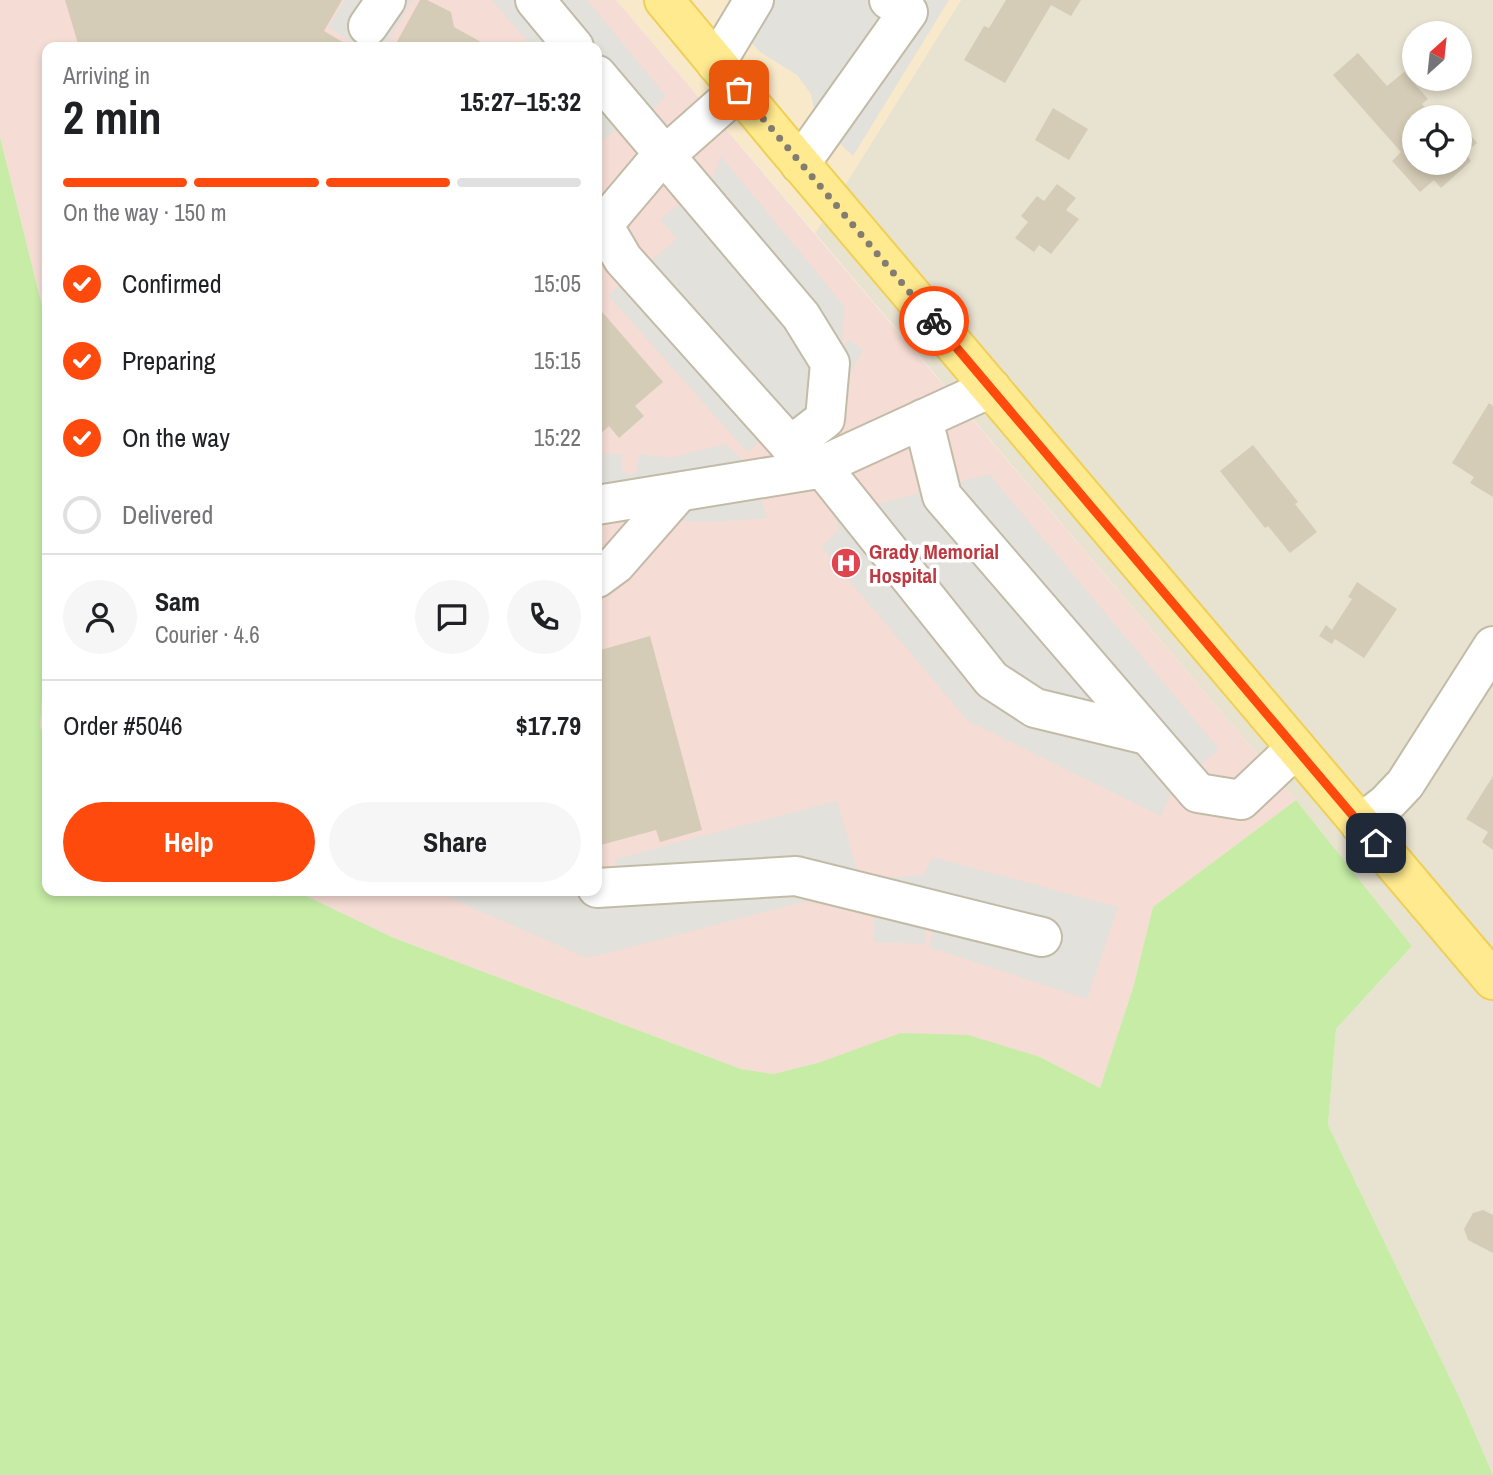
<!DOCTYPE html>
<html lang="en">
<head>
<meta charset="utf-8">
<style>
	:root { --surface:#fff; --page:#f6f6f6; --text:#202124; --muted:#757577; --line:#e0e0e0; --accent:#ff4a0d }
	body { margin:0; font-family:"Archivo Narrow",sans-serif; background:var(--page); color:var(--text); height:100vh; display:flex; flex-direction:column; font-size:26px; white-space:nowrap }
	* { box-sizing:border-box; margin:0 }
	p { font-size:23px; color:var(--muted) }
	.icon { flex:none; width:38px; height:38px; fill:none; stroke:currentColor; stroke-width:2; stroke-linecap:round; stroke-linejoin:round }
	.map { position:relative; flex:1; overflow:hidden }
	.side { position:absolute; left:42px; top:42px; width:560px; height:854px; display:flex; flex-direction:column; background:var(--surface); border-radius:14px; box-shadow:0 4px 10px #0003 }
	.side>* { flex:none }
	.needle { width:46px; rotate:27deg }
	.buttons { position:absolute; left:1402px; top:21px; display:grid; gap:14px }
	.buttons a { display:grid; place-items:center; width:70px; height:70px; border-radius:50%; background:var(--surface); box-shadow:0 4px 10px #0003; font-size:35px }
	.pin { position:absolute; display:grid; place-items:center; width:60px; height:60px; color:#fff; margin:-30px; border-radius:14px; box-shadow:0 4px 10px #0006 }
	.courier { position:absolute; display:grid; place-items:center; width:70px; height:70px; margin:-35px; border:5px solid #ff4a0d; border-radius:50%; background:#fff; color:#222; box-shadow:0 2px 9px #0007 }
	.summary em { font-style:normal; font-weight:700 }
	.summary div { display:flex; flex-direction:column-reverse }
	.summary { display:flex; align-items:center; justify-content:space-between; height:119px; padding:0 21px }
	h1 { font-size:46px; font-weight:700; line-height:52px }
	.bar { display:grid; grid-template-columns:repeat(4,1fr); gap:10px 7px; align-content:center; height:84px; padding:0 21px }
	.bar i { height:9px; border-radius:5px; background:var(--line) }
	.bar .current { background:var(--accent) }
	.bar p { grid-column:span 4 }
	.line { display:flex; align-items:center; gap:18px; padding:0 21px; border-top:2px solid var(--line) }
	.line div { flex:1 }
	.round { display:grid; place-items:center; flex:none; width:74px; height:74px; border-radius:37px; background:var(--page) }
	ol { padding:0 21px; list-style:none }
	li { display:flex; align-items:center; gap:21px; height:77px }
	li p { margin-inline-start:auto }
	li .icon { padding:7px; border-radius:50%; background:var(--accent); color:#fff; stroke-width:4 }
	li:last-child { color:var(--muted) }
	li i { width:38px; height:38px; border:4px solid var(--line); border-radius:50% }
	.button { display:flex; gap:14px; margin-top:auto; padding:14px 21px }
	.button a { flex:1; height:80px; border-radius:42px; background:var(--accent); color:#fff; font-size:28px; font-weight:700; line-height:80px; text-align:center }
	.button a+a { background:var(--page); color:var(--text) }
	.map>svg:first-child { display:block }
</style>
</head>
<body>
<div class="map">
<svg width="1493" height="1475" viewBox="0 0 1493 1475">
	<rect width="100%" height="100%" fill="#f3f0e2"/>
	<path fill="#e8e2d0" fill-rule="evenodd" d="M961,0H1493V1475L1462,1403L1328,1125L1336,1029L1412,946L1296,800L815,233ZM1414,33H1460V79H1414ZM1414,117H1460V163H1414Z"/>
	<polygon fill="#f8e9ca" points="616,0 961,0 815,233"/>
	<g fill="#f5dcd4">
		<polygon points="0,0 616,0 1296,800 1153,907 1133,988 1100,1088 1040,1057 821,1062 773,1074 741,1069 394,938 296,891 597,891 597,47 47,47 47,326 0,137"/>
		<polygon points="47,631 47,747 40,726"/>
	</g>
	<polygon fill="#c6eca6" points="0,137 47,326 47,631 40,726 47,747 47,891 296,891 394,938 741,1069 773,1074 821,1062 901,1033 968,1035 1040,1057 1100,1088 1133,988 1153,907 1296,800 1412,946 1336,1029 1328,1125 1462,1403 1493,1475 0,1475"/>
	<g fill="#e3e1db">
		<polygon points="345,0 413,0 385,47 360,47 328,27"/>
		<polygon points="492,0 587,0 666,96 647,116 616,130 597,144 597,47 532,47"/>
		<polygon points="732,0 949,0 853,156 811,116 814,108 811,94 797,75 760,52 751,42"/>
		<polygon points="721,156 844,306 842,346 849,340 863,350 841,392 764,438 747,452 608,295 677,239 660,219 713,178"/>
		<polygon points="726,444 746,463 768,518 710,522 597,518 597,453 622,454 623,472 631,475 637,471 639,454 669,458"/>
		<polygon points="989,474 1219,749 1173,789 1161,816 968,721 821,547 839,530 835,516"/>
		<polygon points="837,801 862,887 599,955 585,957 434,891 597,891 623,883 615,859"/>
		<polygon points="932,857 1118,907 1087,999 929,947 935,919 927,916 925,944 874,942 871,879 923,875"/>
	</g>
	<g fill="#d5ccb7">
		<polygon points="65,0 342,0 324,31 351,47 79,47"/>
		<polygon points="420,0 427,0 451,12 454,27 490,47 394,47"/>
		<polygon points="1006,0 1081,0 1071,16 1051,5 1005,83 964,60 984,26 989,28"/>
		<polygon points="1358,53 1387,86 1404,72 1428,99 1422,104 1433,117 1414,117 1414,163 1460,163 1460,122 1477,143 1465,153 1471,161 1441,188 1434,180 1420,192 1392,161 1401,152 1333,75"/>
		<polygon points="1053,108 1088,129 1069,160 1035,140"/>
		<polygon points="1449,110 1455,117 1442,117"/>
		<polygon points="1057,184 1076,198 1066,210 1079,219 1051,254 1039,245 1034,252 1015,238 1028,222 1021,216 1037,196 1044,201"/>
		<polygon points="597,306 663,382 635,406 644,416 619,438 609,426 597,437"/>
		<polygon points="1489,403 1493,406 1493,497 1470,483 1474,477 1452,463"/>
		<polygon points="1253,445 1298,502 1295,504 1317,532 1290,553 1268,526 1265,528 1220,471"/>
		<polygon points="1357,582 1397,609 1364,658 1335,639 1332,644 1319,636 1326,625 1332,630 1352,599 1348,597"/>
		<polygon points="650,636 702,830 660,842 656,830 597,846 597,651"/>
		<polygon points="1493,776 1493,850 1482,842 1488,832 1466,819"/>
		<polygon points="1483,1210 1493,1215 1493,1253 1468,1240 1464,1229 1473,1213"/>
	</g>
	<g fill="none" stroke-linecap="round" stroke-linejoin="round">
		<g stroke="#c2bba7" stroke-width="42">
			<g id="minor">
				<polyline points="535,0 574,47"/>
				<polyline points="368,26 386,0"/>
				<polyline points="716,63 754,0"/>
				<polyline points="597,75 801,316 830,363 825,419 790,446"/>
				<polyline points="739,90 652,167 603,225 623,259 812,470"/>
				<polyline points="800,164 908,12 889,0"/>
				<polyline points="923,419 942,496 1198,793 1241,800 1296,748"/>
				<polyline points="821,466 992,680 1035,708 1147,735"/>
				<polyline points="597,505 812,470 991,388"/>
				<polyline points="597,578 616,564 679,492"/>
				<polyline points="1360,824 1386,804 1405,784 1493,646"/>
				<polyline points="597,888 796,876 1042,937"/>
			</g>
		</g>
		<g stroke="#efd055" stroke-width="42">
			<polyline id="major" points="664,0 782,142 1493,980"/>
		</g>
		<use href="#minor" stroke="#fff" stroke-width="38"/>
		<use href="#major" stroke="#ffea8f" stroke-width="38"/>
	</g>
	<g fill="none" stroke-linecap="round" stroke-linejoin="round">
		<polyline stroke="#827d70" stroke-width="7" stroke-dasharray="0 12.6" points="739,90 934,321"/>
		<polyline stroke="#ff4a0d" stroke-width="9" points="934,321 1376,843"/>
	</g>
	<defs>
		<g id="hospital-disc" transform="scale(1.575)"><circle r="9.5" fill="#e0444e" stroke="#fff"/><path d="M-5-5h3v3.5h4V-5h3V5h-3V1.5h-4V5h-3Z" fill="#fff"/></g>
	</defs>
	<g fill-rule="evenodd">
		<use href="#hospital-disc" x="846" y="563"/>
	</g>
	<g text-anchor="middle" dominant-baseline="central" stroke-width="7" stroke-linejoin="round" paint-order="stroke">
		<g font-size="21" font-weight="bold" fill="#be3a42" stroke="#fff" text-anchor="start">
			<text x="869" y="551">Grady Memorial<tspan x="869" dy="24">Hospital</tspan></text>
		</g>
	</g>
</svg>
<div class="buttons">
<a><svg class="needle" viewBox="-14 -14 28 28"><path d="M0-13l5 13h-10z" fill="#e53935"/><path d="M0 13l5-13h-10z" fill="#757577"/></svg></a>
<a><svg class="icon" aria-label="locate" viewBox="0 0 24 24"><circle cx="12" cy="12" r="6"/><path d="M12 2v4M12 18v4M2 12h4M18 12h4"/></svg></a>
</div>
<div class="pin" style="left:739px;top:90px;background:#ea580c"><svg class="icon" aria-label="bag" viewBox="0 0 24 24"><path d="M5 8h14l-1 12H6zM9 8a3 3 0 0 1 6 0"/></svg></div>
<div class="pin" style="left:1376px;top:843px;background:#1f2937"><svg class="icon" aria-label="home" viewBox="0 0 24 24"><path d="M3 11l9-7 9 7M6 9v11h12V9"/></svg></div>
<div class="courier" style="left:934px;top:321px"><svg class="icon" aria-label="bike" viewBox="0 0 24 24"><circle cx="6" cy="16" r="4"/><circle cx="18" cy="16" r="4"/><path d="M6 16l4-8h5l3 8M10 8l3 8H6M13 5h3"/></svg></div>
<section class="side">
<div class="summary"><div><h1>2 min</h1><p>Arriving in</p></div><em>15:27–15:32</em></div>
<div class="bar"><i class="current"></i><i class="current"></i><i class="current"></i><i></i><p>On the way · 150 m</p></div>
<ol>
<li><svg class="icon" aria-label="check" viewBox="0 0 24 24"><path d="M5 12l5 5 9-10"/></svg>Confirmed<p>15:05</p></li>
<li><svg class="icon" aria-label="check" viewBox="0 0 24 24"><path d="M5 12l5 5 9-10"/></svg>Preparing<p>15:15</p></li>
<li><svg class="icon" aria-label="check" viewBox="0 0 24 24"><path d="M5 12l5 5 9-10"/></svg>On the way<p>15:22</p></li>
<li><i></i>Delivered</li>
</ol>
<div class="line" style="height:126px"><a class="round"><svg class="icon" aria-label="person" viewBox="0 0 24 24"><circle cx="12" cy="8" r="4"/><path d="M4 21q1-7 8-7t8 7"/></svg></a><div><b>Sam</b><p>Courier · 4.6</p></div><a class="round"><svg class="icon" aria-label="chat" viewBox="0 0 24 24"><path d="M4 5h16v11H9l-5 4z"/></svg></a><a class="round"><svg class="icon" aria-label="phone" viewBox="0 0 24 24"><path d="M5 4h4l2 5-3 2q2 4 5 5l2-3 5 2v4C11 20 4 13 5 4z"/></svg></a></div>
<div class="line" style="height:91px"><div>Order #5046</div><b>$17.79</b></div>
<div class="button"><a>Help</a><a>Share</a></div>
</section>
</div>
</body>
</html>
